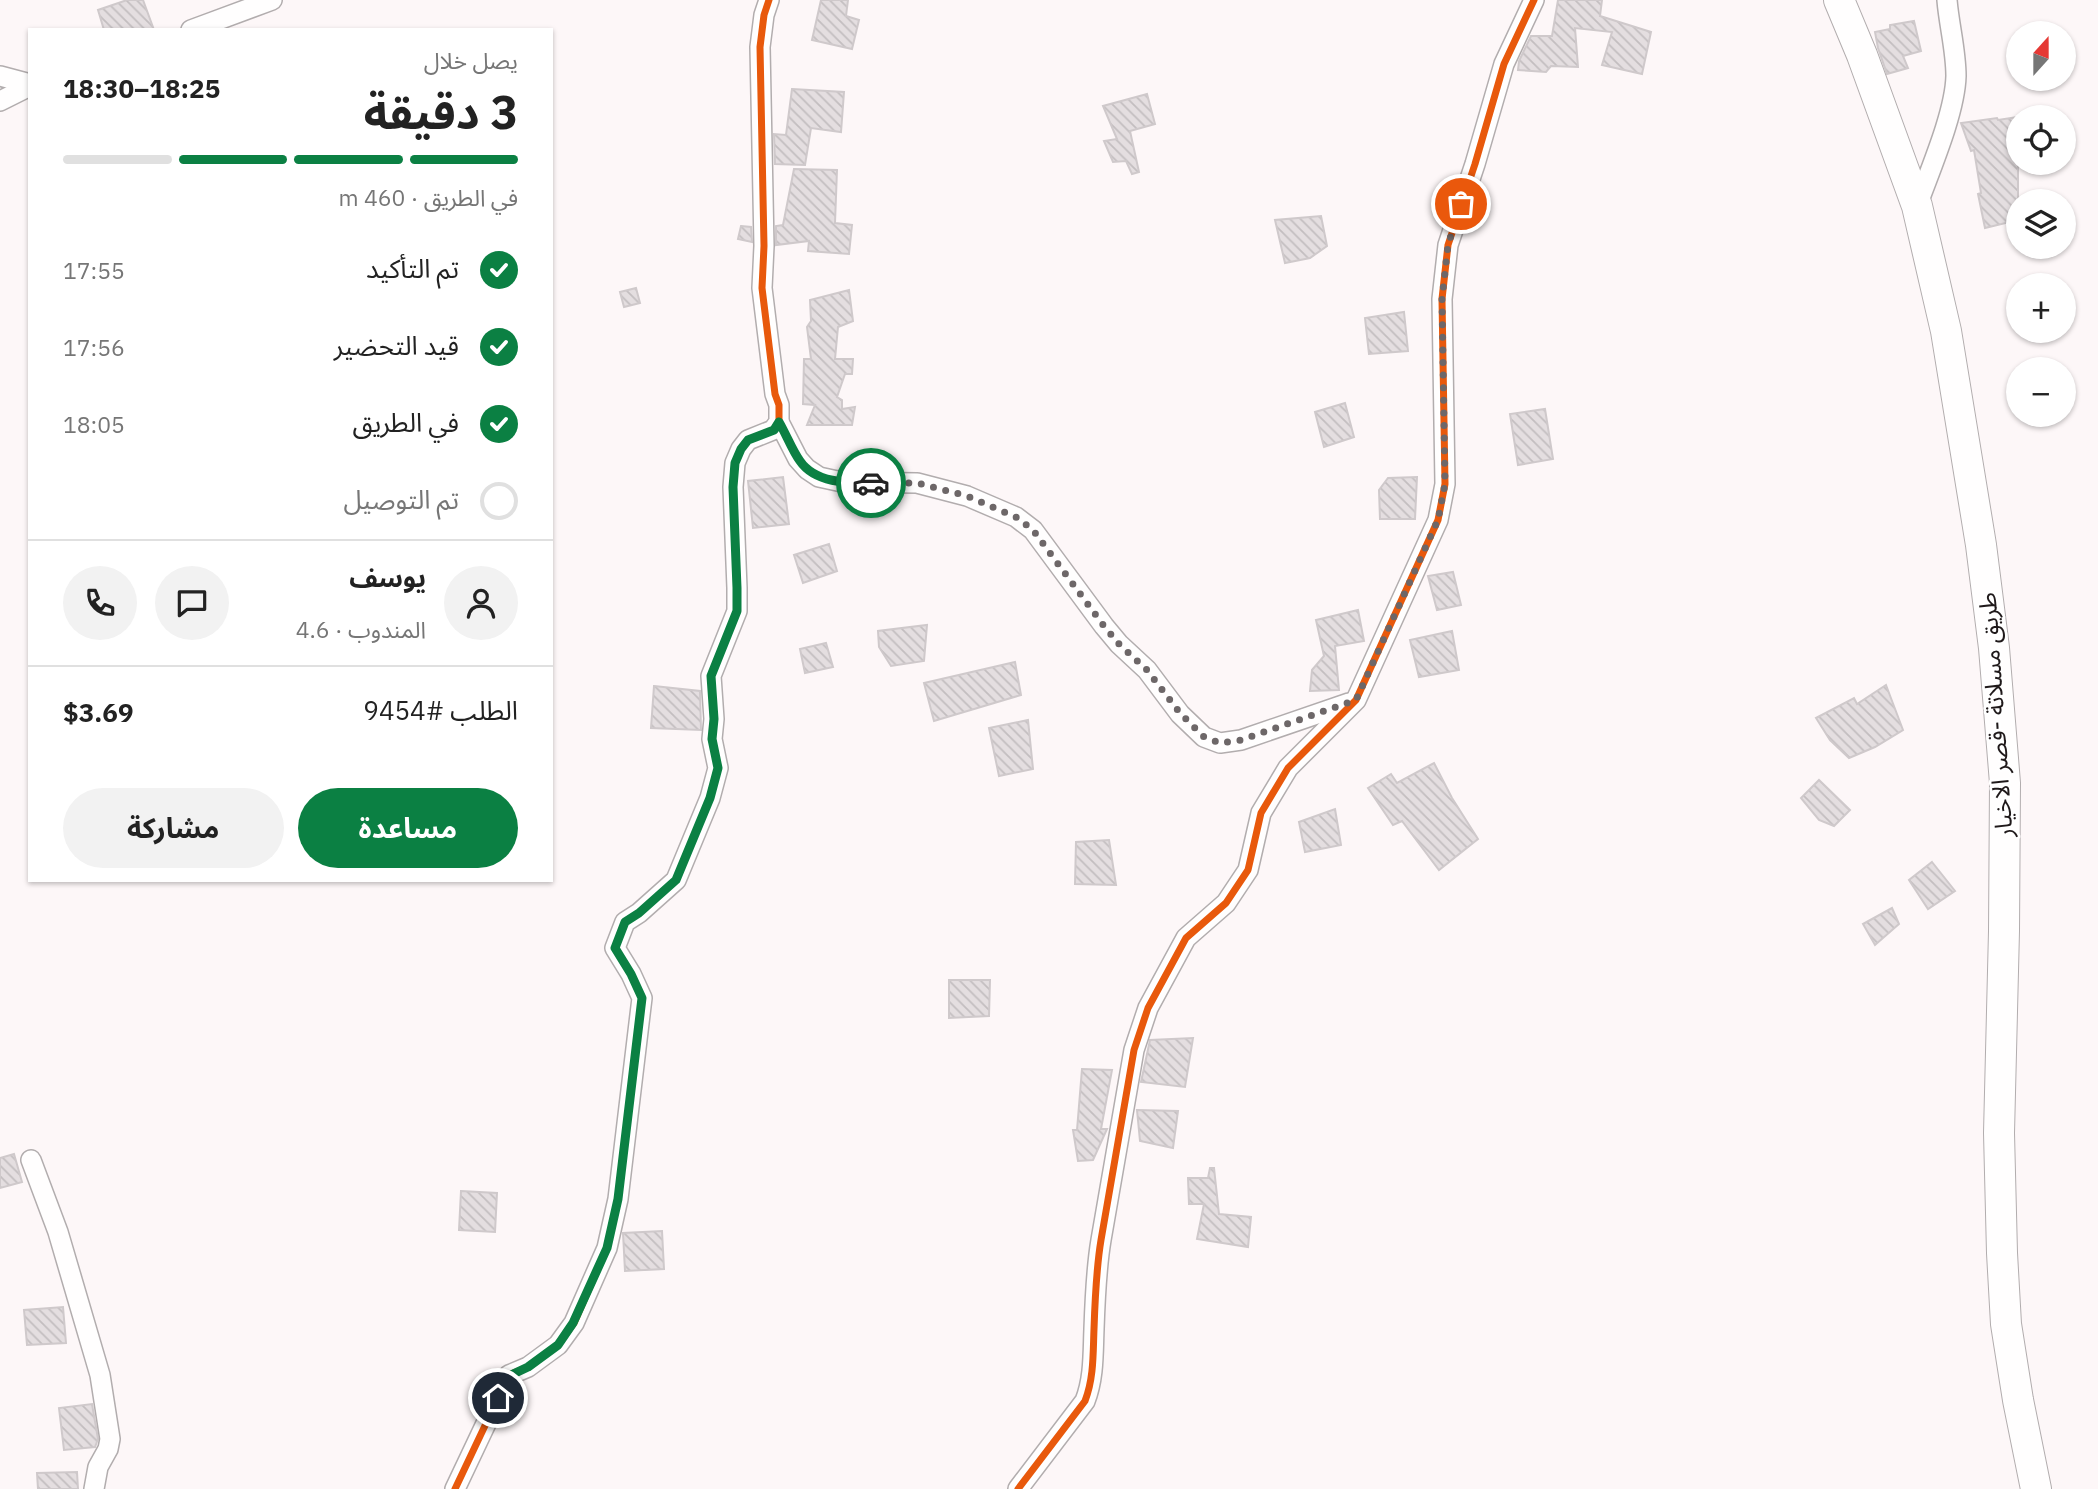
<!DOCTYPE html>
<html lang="ar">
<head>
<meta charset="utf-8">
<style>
	:root { --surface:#fff; --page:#f2f2f2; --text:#222; --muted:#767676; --line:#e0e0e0; --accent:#0b8043 }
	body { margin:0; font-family:"IBM Plex Sans","Noto Sans Arabic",sans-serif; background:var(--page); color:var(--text); direction:rtl; height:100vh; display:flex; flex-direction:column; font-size:26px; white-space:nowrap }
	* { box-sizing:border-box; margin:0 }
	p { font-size:23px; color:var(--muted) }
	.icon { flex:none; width:38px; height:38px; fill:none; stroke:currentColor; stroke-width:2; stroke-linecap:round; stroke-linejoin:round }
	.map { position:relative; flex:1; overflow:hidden; direction:ltr }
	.drawer { position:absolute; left:28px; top:28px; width:525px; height:854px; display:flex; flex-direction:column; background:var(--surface); border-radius:0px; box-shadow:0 2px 5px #0004; direction:rtl }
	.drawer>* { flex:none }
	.needle { width:46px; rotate:21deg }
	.tools { position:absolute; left:2006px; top:21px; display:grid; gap:14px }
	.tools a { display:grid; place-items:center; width:70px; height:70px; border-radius:50%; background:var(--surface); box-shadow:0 2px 5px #0004; font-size:35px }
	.pin { position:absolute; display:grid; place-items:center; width:60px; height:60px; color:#fff; margin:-30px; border:4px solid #fff; border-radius:50%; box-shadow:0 2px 7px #0007 }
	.courier { position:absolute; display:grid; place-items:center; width:70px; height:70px; margin:-35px; border:5px solid #0b8043; border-radius:50%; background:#fff; color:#222; box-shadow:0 2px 9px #0007 }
	.overview em { font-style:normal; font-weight:700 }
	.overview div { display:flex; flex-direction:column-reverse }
	.overview { display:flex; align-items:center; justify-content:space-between; height:119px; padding:0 35px }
	h1 { font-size:46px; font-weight:700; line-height:52px }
	.bar { display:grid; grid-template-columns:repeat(4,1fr); gap:10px 7px; align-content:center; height:84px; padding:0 35px }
	.bar i { height:9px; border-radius:5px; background:var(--line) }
	.bar .on { background:var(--accent) }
	.bar p { grid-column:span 4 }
	.line { display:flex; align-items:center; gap:18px; padding:0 35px; border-top:2px solid var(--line) }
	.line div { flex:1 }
	.round { display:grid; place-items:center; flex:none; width:74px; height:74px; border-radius:37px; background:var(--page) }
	ol { padding:0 35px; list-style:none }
	li { display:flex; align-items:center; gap:21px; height:77px }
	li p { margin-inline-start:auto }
	li .icon { padding:7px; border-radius:50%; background:var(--accent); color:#fff; stroke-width:4 }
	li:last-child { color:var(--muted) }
	li i { width:38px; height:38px; border:4px solid var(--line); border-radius:50% }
	.action { display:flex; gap:14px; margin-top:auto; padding:14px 35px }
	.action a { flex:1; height:80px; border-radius:42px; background:var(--accent); color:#fff; font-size:28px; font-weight:700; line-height:80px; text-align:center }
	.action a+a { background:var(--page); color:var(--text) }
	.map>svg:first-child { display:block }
</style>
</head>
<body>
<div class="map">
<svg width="2098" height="1489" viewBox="0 0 2098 1489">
	<defs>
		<pattern id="building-back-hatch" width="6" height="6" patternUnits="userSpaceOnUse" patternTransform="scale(1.75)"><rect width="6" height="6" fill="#e4dee0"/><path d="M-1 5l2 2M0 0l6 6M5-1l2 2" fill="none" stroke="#c3bec0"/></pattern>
	</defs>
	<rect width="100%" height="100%" fill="#fdf7f8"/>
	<g fill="url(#building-back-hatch)" stroke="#cfc9cb" stroke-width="2">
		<polygon points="127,0 143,0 154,30 104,30 98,10"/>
		<polygon points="821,0 848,0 846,16 859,20 852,49 812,40"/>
		<polygon points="1558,0 1602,0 1600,16 1651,32 1642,74 1602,65 1612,32 1575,28 1578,67 1551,66 1546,72 1518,70 1519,61 1531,36 1552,36"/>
		<polygon points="1914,21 1921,51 1903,56 1908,68 1887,74 1878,48 1875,32 1890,29 1890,25"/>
		<polygon points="792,89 844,92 841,132 811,128 805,165 775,164 774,134 786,135"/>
		<polygon points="1147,94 1155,124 1130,131 1139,172 1132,174 1126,161 1113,162 1104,141 1117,139 1103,106"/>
		<polygon points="2018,117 2018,220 1985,228 1978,194 1981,193 1974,150 1971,151 1961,123 1997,118 1998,120"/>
		<polygon points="794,169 837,170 835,223 852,225 849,254 808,251 809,241 776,245 776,226 783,225"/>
		<polygon points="1321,216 1327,246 1310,258 1285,263 1275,220"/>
		<polygon points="741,226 751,227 752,242 738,239"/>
		<polygon points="636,288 640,303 624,307 620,292"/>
		<polygon points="849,290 853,321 838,327 835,359 853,359 852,374 845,374 837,397 842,400 842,409 855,407 852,425 807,425 815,405 803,404 804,359 811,359 807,327 811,321 810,300"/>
		<polygon points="1404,312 1408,351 1369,354 1365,318"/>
		<polygon points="1345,403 1354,437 1324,447 1315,412"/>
		<polygon points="1545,409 1553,459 1518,465 1510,414"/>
		<polygon points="783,477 789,524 753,528 748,481"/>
		<polygon points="1417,477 1415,519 1380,519 1379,490 1388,478"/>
		<polygon points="829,544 837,571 803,583 794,555"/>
		<polygon points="1453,572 1461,605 1437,610 1428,576"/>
		<polygon points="1358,610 1364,641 1335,646 1339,690 1310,691 1312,670 1324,656 1316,620"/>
		<polygon points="927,625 924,661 891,666 879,647 878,631"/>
		<polygon points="1452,631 1459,670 1419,677 1410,640"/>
		<polygon points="826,643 833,667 805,673 800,649"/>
		<polygon points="1015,662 1021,695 934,721 924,683"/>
		<polygon points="1886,685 1903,730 1875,747 1849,758 1830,740 1816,718 1854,698 1857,704"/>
		<polygon points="654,686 700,691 701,730 651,728"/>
		<polygon points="1028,720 1033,769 999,776 989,728"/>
		<polygon points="1434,763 1452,798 1478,839 1439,870 1402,821 1393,825 1368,788 1391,774 1397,783"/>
		<polygon points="1819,780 1850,810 1834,826 1819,820 1801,798"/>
		<polygon points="1335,809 1341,845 1305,852 1299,822"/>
		<polygon points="1109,840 1116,885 1075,884 1076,842"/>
		<polygon points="1932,862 1955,891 1928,909 1909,880"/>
		<polygon points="1892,908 1899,924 1875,945 1863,924"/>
		<polygon points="949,980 990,980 989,1016 949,1018"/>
		<polygon points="1193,1038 1185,1087 1141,1082 1150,1040"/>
		<polygon points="1082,1069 1112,1070 1101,1129 1107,1129 1093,1160 1078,1161 1073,1130 1077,1130"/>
		<polygon points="1137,1110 1178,1111 1173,1148 1140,1141"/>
		<polygon points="14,1154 22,1182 0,1188 0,1158"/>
		<polygon points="1210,1168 1214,1168 1219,1214 1251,1217 1248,1247 1197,1239 1204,1204 1189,1204 1188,1178 1208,1178"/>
		<polygon points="461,1191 497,1193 495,1232 459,1230"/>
		<polygon points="662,1231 664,1269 625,1271 623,1233"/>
		<polygon points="63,1307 66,1343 27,1345 24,1310"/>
		<polygon points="92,1404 98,1439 95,1447 64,1450 59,1408"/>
		<polygon points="77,1472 78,1489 38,1489 37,1473"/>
	</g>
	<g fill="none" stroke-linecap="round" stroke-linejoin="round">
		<g stroke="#b2adae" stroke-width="22">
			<g id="minor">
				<polyline points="191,30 272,0"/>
				<polyline points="0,76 30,84"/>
				<polyline points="0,101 30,86"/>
				<path d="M1917,206C1930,170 1955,113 1956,76C1956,50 1949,25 1947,0"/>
				<polyline points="779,422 798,459 807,469 819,477 842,482 917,483 967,496 1016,517 1033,530 1104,626 1119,644 1147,670 1180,714 1204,737 1220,743 1241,740 1349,703"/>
				<polyline points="31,1160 58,1232 100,1375 110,1439 108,1449 98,1467 94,1489"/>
				<polyline points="455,1489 509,1375 528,1367 558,1345 574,1323 607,1248 618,1199 642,998 631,974 615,948 625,922 639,913 676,880 710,798 718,768 712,739 714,719 711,676 737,611 737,588 733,487 735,463 741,449 748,440 773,430 779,422 779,405 775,394 762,288 764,246 760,47 764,15 769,0"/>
				<path d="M1018,1489L1085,1401C1094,1378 1093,1353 1094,1329C1095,1299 1096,1270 1101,1240L1134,1050L1148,1008L1186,938L1226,903L1248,870L1261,813L1288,768L1356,700L1438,520L1445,484L1442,299L1448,245L1475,164L1504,64L1534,0"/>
			</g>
		</g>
		<g stroke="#b2adae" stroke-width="32">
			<polyline id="primary" points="1839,0 1862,55 1917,206 1946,331 1981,545 1994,648 2005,783 2004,931 1999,1133 2002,1253 2006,1324 2018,1400 2036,1489"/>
		</g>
		<use href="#minor" stroke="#fffefe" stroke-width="19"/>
		<use href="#primary" stroke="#fffefe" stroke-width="30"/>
		<g stroke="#fff" stroke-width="11">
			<g id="cycleway">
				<polyline points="455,1489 509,1375 528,1367 558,1345 574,1323 607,1248 618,1199 642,998 631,974 615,948 625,922 639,913 676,880 710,798 718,768 712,739 714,719 711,676 737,611 737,588 733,487 735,463 741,449 748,440 773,430 779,422 779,405 775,394 762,288 764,246 760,47 764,15 769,0"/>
				<path d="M1018,1489L1085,1401C1094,1378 1093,1353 1094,1329C1095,1299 1096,1270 1101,1240L1134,1050L1148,1008L1186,938L1226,903L1248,870L1261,813L1288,768L1356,700L1438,520L1445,484L1442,299L1448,245L1475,164L1504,64L1534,0"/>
			</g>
		</g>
		<use href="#cycleway" stroke="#e8590c" stroke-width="7"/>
	</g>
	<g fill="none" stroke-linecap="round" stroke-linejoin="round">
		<polyline stroke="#6d6768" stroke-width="7" stroke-dasharray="0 12.6" points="871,483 917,483 967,496 1016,517 1033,530 1104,626 1119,644 1147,670 1180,713 1204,737 1220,743 1241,740 1356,700 1438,520 1445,484 1442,299 1448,245 1461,204"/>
		<path stroke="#0b8043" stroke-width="9" d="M498,1398L509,1376L528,1367L558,1345L573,1323L607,1248L618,1199L642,998L631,974L615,948L625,922L639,913L676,880L710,798L718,768L712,739L714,719L711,676L737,611V588L733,487L735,463L741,449L748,440L774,430L779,422C786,434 793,452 800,461C815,483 847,483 871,483"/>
	</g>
	<g text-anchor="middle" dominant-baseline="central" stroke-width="5" stroke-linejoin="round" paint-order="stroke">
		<g font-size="24" fill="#1f191a" stroke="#fff">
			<text transform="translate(1995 715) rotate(-94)">طريق مسلاتة -قصر الاخيار</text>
		</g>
	</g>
</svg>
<div class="tools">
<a><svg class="needle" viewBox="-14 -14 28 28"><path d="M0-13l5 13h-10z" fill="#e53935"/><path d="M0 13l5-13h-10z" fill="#767676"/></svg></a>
<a><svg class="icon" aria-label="locate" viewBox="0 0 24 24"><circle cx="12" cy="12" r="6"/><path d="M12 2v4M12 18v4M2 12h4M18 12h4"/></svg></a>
<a><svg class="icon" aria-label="layers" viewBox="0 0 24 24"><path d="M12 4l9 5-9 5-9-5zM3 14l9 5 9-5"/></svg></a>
<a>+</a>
<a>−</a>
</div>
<div class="pin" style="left:1461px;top:204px;background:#ea580c"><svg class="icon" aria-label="bag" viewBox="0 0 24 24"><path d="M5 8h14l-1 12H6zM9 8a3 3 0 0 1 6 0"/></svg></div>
<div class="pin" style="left:498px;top:1398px;background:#1f2937"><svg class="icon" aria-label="home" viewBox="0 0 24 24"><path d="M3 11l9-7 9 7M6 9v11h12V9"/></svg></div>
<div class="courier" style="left:871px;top:483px"><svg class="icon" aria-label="car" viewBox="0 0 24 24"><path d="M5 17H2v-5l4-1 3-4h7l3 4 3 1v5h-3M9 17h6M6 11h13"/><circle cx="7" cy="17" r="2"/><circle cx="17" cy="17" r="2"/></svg></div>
<section class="drawer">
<div class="overview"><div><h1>3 دقيقة</h1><p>يصل خلال</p></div><em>18:25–18:30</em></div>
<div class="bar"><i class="on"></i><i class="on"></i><i class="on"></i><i></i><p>في الطريق · 460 m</p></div>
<ol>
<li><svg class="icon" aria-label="check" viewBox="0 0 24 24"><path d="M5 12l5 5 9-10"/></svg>تم التأكيد<p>17:55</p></li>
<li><svg class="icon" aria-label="check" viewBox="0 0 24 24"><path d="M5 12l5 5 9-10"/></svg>قيد التحضير<p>17:56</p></li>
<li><svg class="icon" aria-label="check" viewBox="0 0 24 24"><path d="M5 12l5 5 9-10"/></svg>في الطريق<p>18:05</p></li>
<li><i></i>تم التوصيل</li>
</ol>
<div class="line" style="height:126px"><a class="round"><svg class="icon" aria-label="person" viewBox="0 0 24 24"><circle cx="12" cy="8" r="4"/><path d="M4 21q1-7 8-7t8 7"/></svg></a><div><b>يوسف</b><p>المندوب · 4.6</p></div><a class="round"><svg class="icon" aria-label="chat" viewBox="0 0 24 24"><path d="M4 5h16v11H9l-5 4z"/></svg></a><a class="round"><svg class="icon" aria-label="phone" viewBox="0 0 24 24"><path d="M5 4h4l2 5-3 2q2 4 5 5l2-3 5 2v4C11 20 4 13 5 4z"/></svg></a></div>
<div class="line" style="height:91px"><div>الطلب #9454</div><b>$3.69</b></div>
<div class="action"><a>مساعدة</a><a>مشاركة</a></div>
</section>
</div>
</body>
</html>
